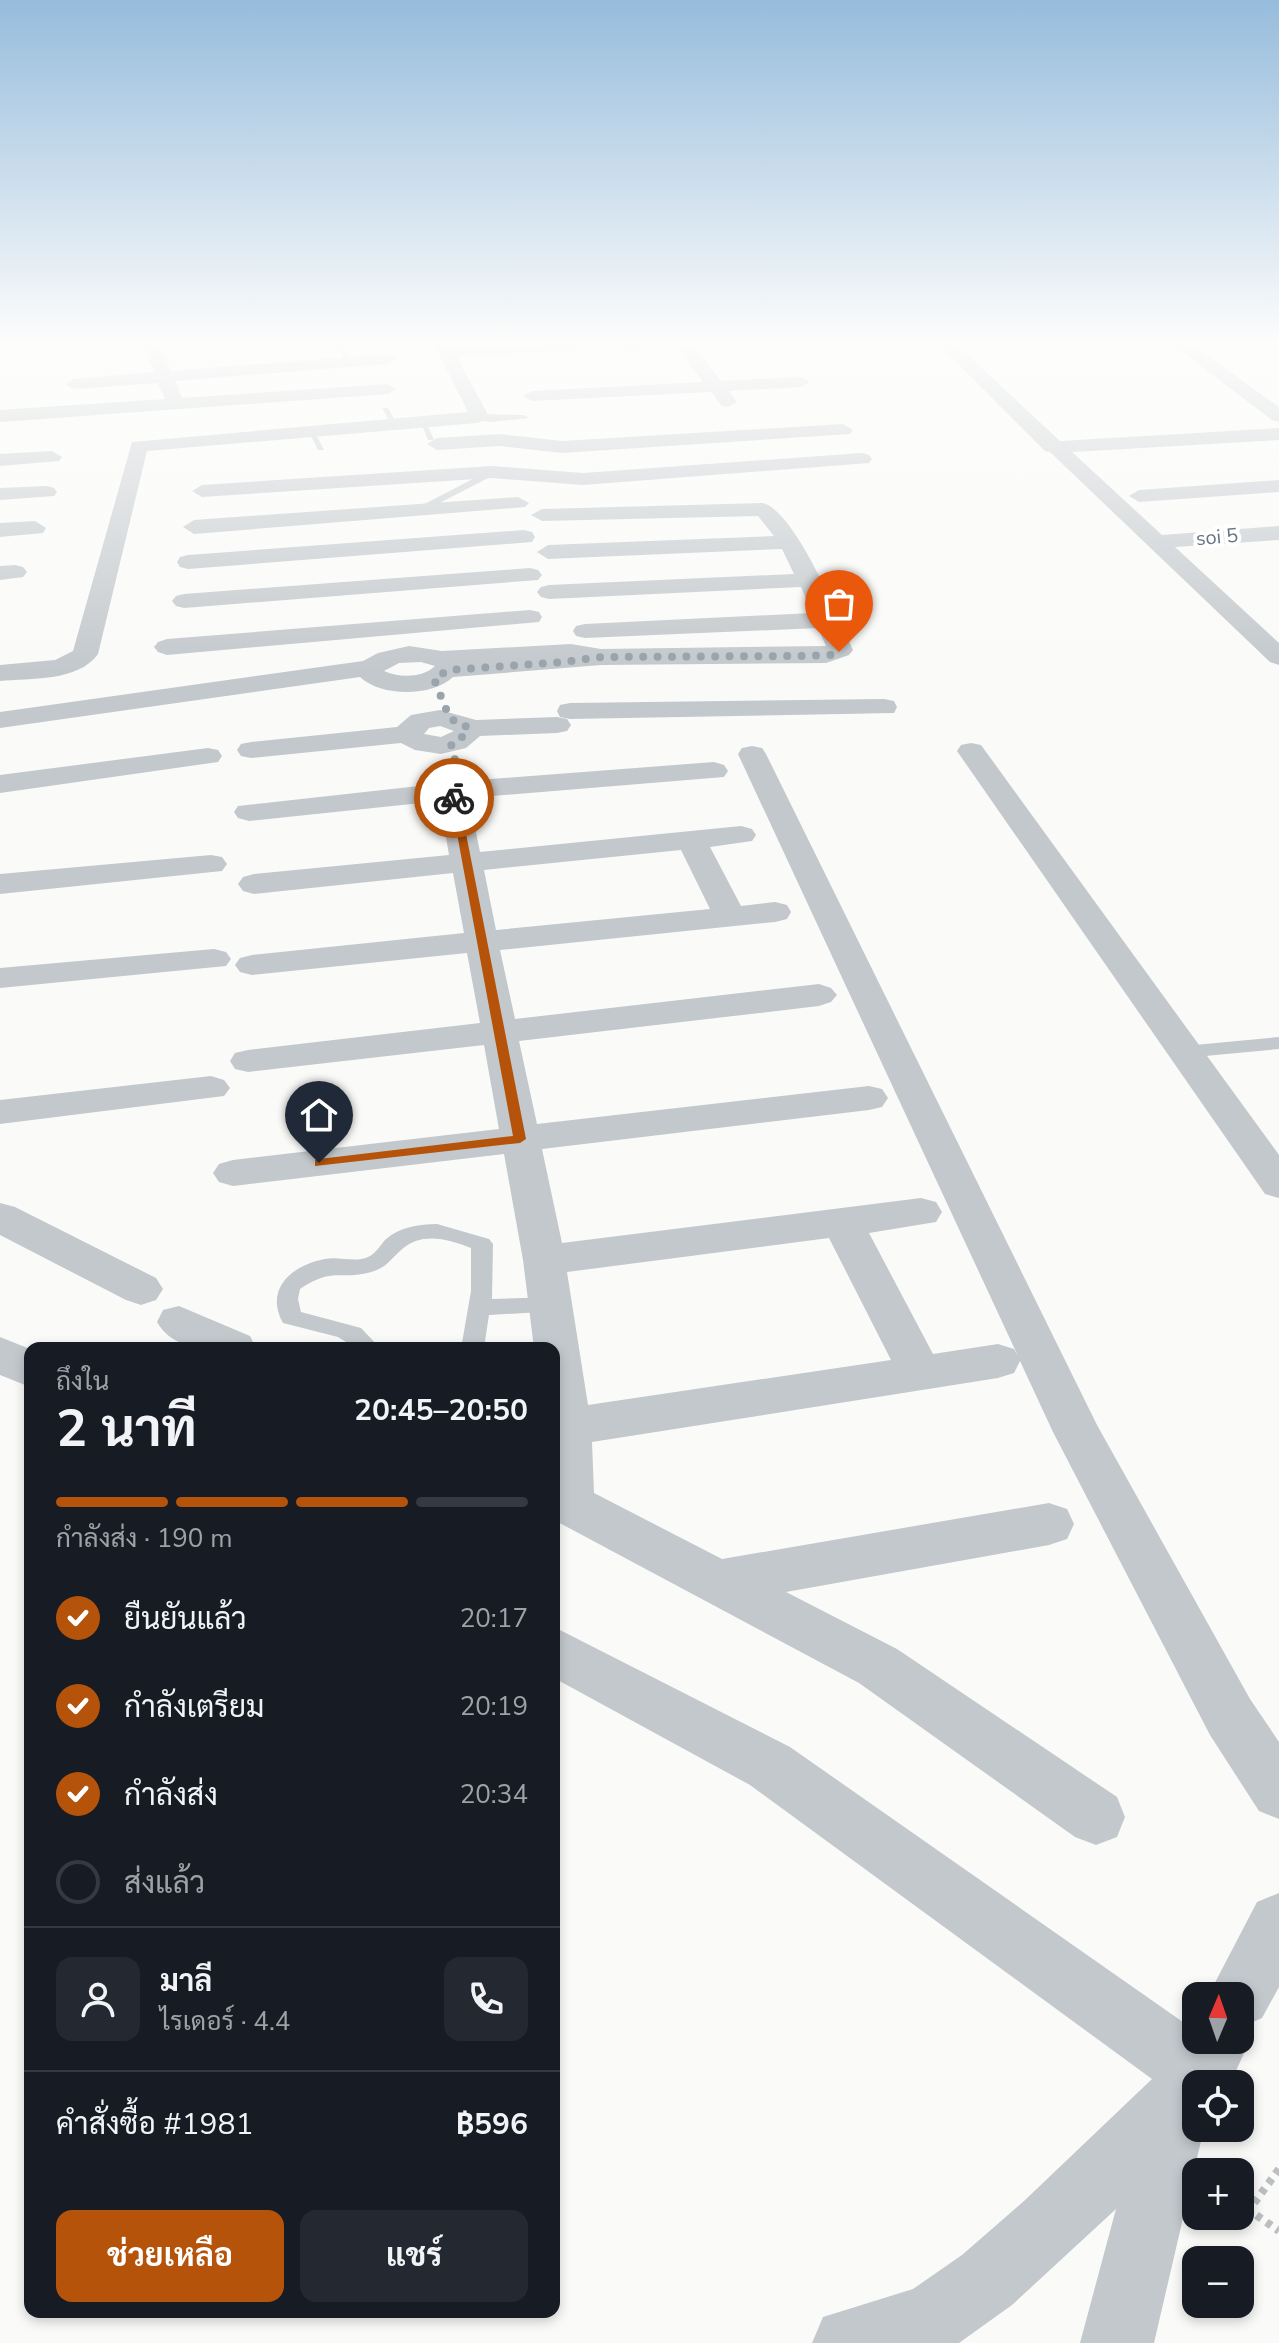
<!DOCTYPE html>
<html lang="th">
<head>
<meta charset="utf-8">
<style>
	:root { --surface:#171b24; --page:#242831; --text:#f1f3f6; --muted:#9ea1a6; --line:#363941; --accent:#b45309 }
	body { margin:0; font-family:"Nunito Sans",Sarabun,sans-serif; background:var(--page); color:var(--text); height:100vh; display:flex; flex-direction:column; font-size:30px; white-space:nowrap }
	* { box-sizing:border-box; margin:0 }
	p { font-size:26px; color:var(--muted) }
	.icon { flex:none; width:44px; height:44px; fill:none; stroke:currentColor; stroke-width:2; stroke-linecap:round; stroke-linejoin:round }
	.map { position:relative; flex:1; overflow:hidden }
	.drawer { position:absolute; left:24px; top:1342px; width:536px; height:976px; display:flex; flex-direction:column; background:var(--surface); border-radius:16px; box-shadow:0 4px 12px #0003 }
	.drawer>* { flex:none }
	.needle { width:52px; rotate:2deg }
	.controls { position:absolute; left:1182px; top:1982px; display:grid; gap:16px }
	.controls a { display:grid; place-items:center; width:72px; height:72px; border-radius:16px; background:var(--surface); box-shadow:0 4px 12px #0003; font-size:40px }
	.pin { position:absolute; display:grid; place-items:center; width:68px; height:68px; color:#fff; margin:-82px -34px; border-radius:50% 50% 50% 0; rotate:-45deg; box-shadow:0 0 8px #0007 }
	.pin .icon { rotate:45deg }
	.courier { position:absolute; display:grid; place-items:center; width:80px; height:80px; margin:-40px; border:6px solid #b45309; border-radius:50%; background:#fff; color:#222; box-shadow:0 2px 10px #0007 }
	.headline em { font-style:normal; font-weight:700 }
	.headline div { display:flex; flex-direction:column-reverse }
	.headline { display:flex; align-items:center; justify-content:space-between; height:136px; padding:0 32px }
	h1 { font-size:52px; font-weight:700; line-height:60px }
	.bar { display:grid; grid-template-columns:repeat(4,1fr); gap:12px 8px; align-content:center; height:96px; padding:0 32px }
	.bar i { height:10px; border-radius:6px; background:var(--line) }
	.bar .on { background:var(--accent) }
	.bar p { grid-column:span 4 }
	.line { display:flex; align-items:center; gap:20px; padding:0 32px; border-top:2px solid var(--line) }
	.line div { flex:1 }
	.round { display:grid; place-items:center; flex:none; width:84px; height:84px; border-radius:16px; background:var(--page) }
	ol { padding:0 32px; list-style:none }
	li { display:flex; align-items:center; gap:24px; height:88px }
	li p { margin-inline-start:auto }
	li .icon { padding:8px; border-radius:50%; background:var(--accent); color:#fff; stroke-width:4 }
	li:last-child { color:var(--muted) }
	li i { width:44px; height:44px; border:4px solid var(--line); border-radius:50% }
	.cta { display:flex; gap:16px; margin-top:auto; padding:16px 32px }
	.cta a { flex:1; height:92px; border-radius:16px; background:var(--accent); color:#fff; font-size:32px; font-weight:700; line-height:92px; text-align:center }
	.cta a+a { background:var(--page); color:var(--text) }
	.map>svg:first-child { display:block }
</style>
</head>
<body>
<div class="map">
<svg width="1279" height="2343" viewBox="0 0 1279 2343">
	<rect width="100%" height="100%" fill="#fafaf8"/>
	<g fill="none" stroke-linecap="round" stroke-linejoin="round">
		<polyline stroke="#bbbfc2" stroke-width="8" stroke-dasharray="6 6" stroke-linecap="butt" points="1279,2169 1249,2210 1279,2231"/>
		<g fill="#c3c8cc" fill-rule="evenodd">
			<polygon points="336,344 344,344 353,364 347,364"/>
			<polygon points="382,408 388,408 399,427 393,427"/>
			<polygon points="477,414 524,415 529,418 490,422 474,419"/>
			<polygon points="420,421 426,421 434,440 428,440"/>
			<polygon points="308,430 314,430 324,450 318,450"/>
			<polygon points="492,469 496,470 496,474 422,512 413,510"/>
			<polygon points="1279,1037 1279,1049 1184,1058 1175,1052 1184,1046"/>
			<path d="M437,1224L489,1239L493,1244L492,1299L551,1297L559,1299L562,1305L559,1311L489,1315L485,1341L489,1348H465L462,1343L471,1291V1248C449,1239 421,1231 401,1250C390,1260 386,1268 371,1272C338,1281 335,1266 300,1289L298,1299L301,1312L361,1328L380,1348H356L338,1337L283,1323C264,1289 292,1265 325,1259C338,1256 355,1263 368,1257C375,1254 380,1246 385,1240C399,1227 419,1224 437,1224Z"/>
		</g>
		<g fill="#c3c8cc" fill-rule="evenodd">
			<polygon points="143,344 159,344 171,371 387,354 396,359 387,364 175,381 182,398 388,384 397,389 388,394 0,422 0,410 165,399 158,383 74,389 65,384 74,379 154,372"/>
			<path d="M434,344H451L452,348L583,344L575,349L457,357L487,413L484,421L477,423L147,451L98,654C78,682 30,678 0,681V665L55,660L73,651L132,442L468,412Z"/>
			<polygon points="624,344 641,344 643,348 635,353 629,352"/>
			<polygon points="675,344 692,344 721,381 801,377 810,382 801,387 729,391 737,402 728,407 722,406 711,392 532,401 523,396 532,391 703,382"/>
			<polygon points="938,344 956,344 1060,441 1279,428 1279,440 1072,452 1162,535 1279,526 1279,540 1175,547 1279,643 1279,665 1270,662 1050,452 1045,451"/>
			<polygon points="1172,344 1191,344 1279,407 1279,422 1272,420"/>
			<polygon points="843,424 853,430 850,434 562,453 500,446 437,450 427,444 437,438 500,434 562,441"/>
			<polygon points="52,451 62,457 59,461 0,466 0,454"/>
			<polygon points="862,453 869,455 872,459 869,463 583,485 492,478 202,497 192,491 202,485 492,466 583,473"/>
			<polygon points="1279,480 1279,492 1139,502 1129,496 1139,490"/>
			<polygon points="47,486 54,488 57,492 54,496 0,500 0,488"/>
			<polygon points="518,497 529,503 525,507 194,534 183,527 194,520"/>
			<path d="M763,503C795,511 840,620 853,650L849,655L826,663L601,665L453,677C432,697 381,697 360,677L0,728V712L363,661L378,653L409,646L442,651L571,644L601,649L826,646L818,628L585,638L576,636L573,631L576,626L585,624L812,613L801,587L549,599L541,597L537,592L541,587L549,585L794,574L782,549L548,559L537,552L548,545L774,536L758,516L542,521L531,515L542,509ZM421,662L435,666C423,678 399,678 384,671L399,663Z"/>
			<polygon points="35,521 46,528 43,533 0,537 0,523"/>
			<polygon points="524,530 532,532 535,537 532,542 188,569 180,567 177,562 180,557 188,555"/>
			<polygon points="15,565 23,567 27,572 23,577 0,580 0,566"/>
			<polygon points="530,568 538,570 542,575 538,580 184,608 176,606 172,601 176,596 184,594"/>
			<polygon points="530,610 539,612 542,617 539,622 167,655 158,652 154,647 158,642 167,639"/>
			<polygon points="884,699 894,701 897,707 894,713 570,719 560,717 557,711 560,705 570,703"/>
			<path d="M440,710L476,720L557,717L567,719L571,725L567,731L557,733L480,736L466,748L441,754L415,750L401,743L251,758L241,756L237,750L241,744L251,742L397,727L411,715ZM440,726L454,731L441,737L424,734L429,728Z"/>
			<polygon points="971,743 981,745 1279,1155 1279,1198 1265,1194 957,751 961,745"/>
			<path d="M752,746L762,748L766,754L1097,1425L1250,1699L1279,1742V1819L1259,1811L1210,1735L1053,1432L1020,1361L1014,1373L998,1378L592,1442L594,1493L722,1559L1049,1503L1067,1509L1074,1524L1067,1539L1049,1545L786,1592L897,1649L1117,1797L1125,1817L1117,1837L1096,1845L1075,1837L859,1683L554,1520V1348H534L523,1260L504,1154L233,1186L219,1182L213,1173L219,1164L233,1160L499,1129L484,1045L248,1072L235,1069L230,1061L235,1053L248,1050L480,1023L467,953L252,975L240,972L235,965L240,958L252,955L464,933L453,873L254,894L243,891L238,884L243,877L254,874L449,855L440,801L249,821L238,818L234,812L238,806L437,784L441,777L451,774L461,777L464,781L714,762L724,765L728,771L724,777L469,798L480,852L741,826L752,829L756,835L752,841L710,847L741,906L775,902L787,905L791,912L787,919L775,922L500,950L515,1019L819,984L831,988L837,995L831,1002L819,1006L519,1041L537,1124L869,1086L882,1089L888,1098L882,1107L869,1110L542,1149L562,1243L921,1198L936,1202L942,1212L936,1222L869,1233L933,1354L998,1344L1014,1349L1018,1356L738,754L742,748ZM681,850L710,909L496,930L484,870ZM829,1238L891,1360L588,1405L567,1272Z"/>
			<polygon points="208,748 218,750 222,756 218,762 0,793 0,775"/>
			<polygon points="211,855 222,857 227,864 222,871 0,894 0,874"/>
			<polygon points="214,949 226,952 231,959 226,966 0,988 0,968"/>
			<polygon points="211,1076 224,1080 230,1088 224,1096 0,1124 0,1100"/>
			<polygon points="0,1203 15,1207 156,1278 163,1289 156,1300 141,1305 126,1300 0,1235"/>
			<path d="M179,1306L250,1336L256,1348C223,1348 176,1356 157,1322L163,1310Z"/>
			<polygon points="0,1337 30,1349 30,1387 0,1375"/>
			<polygon points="554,1627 790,1747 1190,2027 1196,2017 1196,2040 1240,2040 1240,1996 1208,1996 1257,1902 1279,1893 1279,1987 1262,2018 1244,2026 1250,2040 1230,2084 1196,2084 1196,2128 1204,2128 1154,2343 1080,2343 1116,2209 1012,2305 959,2343 812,2343 823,2317 913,2289 962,2255 1024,2201 1152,2079 750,1785 554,1678"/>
		</g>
	</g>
	<linearGradient id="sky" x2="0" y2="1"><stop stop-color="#96bcdc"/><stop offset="0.51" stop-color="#fdfdfc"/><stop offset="1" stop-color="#fdfdfc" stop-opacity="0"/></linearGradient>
	<rect width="1279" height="672" fill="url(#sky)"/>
	<polygon fill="#b45309" points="450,796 459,798 526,1139 520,1143 315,1166 315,1160 319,1159 513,1136"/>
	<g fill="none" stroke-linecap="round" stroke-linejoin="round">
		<polyline stroke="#99a4ac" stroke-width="8" stroke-dasharray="0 14.4" points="454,798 451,783 459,776 451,744 468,733 465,724 450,719 434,679 448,670 565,662 601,657 799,656 831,655 839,652"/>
	</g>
	<g text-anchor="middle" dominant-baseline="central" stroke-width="8" stroke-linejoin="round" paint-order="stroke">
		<g font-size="20" fill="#657683" stroke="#fff">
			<text transform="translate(1217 537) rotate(-5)">soi 5</text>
		</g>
	</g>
</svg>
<div class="controls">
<a><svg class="needle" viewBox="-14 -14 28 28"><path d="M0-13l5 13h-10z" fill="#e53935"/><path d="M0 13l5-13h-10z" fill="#9ea1a6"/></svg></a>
<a><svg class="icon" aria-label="locate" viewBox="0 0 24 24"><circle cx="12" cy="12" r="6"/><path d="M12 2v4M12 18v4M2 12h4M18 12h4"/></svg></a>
<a>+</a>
<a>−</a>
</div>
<div class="pin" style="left:839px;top:652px;background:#ea580c"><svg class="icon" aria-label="bag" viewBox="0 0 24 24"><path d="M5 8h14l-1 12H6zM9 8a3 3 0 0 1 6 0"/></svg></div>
<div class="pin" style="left:319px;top:1163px;background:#1f2937"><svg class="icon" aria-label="home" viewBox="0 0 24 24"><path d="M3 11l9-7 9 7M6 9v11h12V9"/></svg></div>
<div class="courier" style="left:454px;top:798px"><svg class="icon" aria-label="bike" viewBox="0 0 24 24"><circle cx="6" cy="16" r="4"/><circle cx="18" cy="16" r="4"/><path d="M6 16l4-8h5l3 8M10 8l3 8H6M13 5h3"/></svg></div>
<section class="drawer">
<div class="headline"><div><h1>2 นาที</h1><p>ถึงใน</p></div><em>20:45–20:50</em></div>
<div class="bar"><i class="on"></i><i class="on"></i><i class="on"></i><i></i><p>กำลังส่ง · 190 m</p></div>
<ol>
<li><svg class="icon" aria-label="check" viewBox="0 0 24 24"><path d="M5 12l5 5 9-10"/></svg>ยืนยันแล้ว<p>20:17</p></li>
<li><svg class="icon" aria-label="check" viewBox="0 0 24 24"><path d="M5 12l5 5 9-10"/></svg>กำลังเตรียม<p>20:19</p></li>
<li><svg class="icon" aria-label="check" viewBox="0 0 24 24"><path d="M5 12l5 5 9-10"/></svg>กำลังส่ง<p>20:34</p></li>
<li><i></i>ส่งแล้ว</li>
</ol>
<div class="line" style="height:144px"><a class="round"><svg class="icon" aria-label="person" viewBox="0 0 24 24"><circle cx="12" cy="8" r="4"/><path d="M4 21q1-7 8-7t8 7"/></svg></a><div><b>มาลี</b><p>ไรเดอร์ · 4.4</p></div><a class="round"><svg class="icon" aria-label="phone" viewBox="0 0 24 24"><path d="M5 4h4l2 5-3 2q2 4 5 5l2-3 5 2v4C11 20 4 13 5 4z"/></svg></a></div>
<div class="line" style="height:104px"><div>คำสั่งซื้อ #1981</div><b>฿596</b></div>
<div class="cta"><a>ช่วยเหลือ</a><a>แชร์</a></div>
</section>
</div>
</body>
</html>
